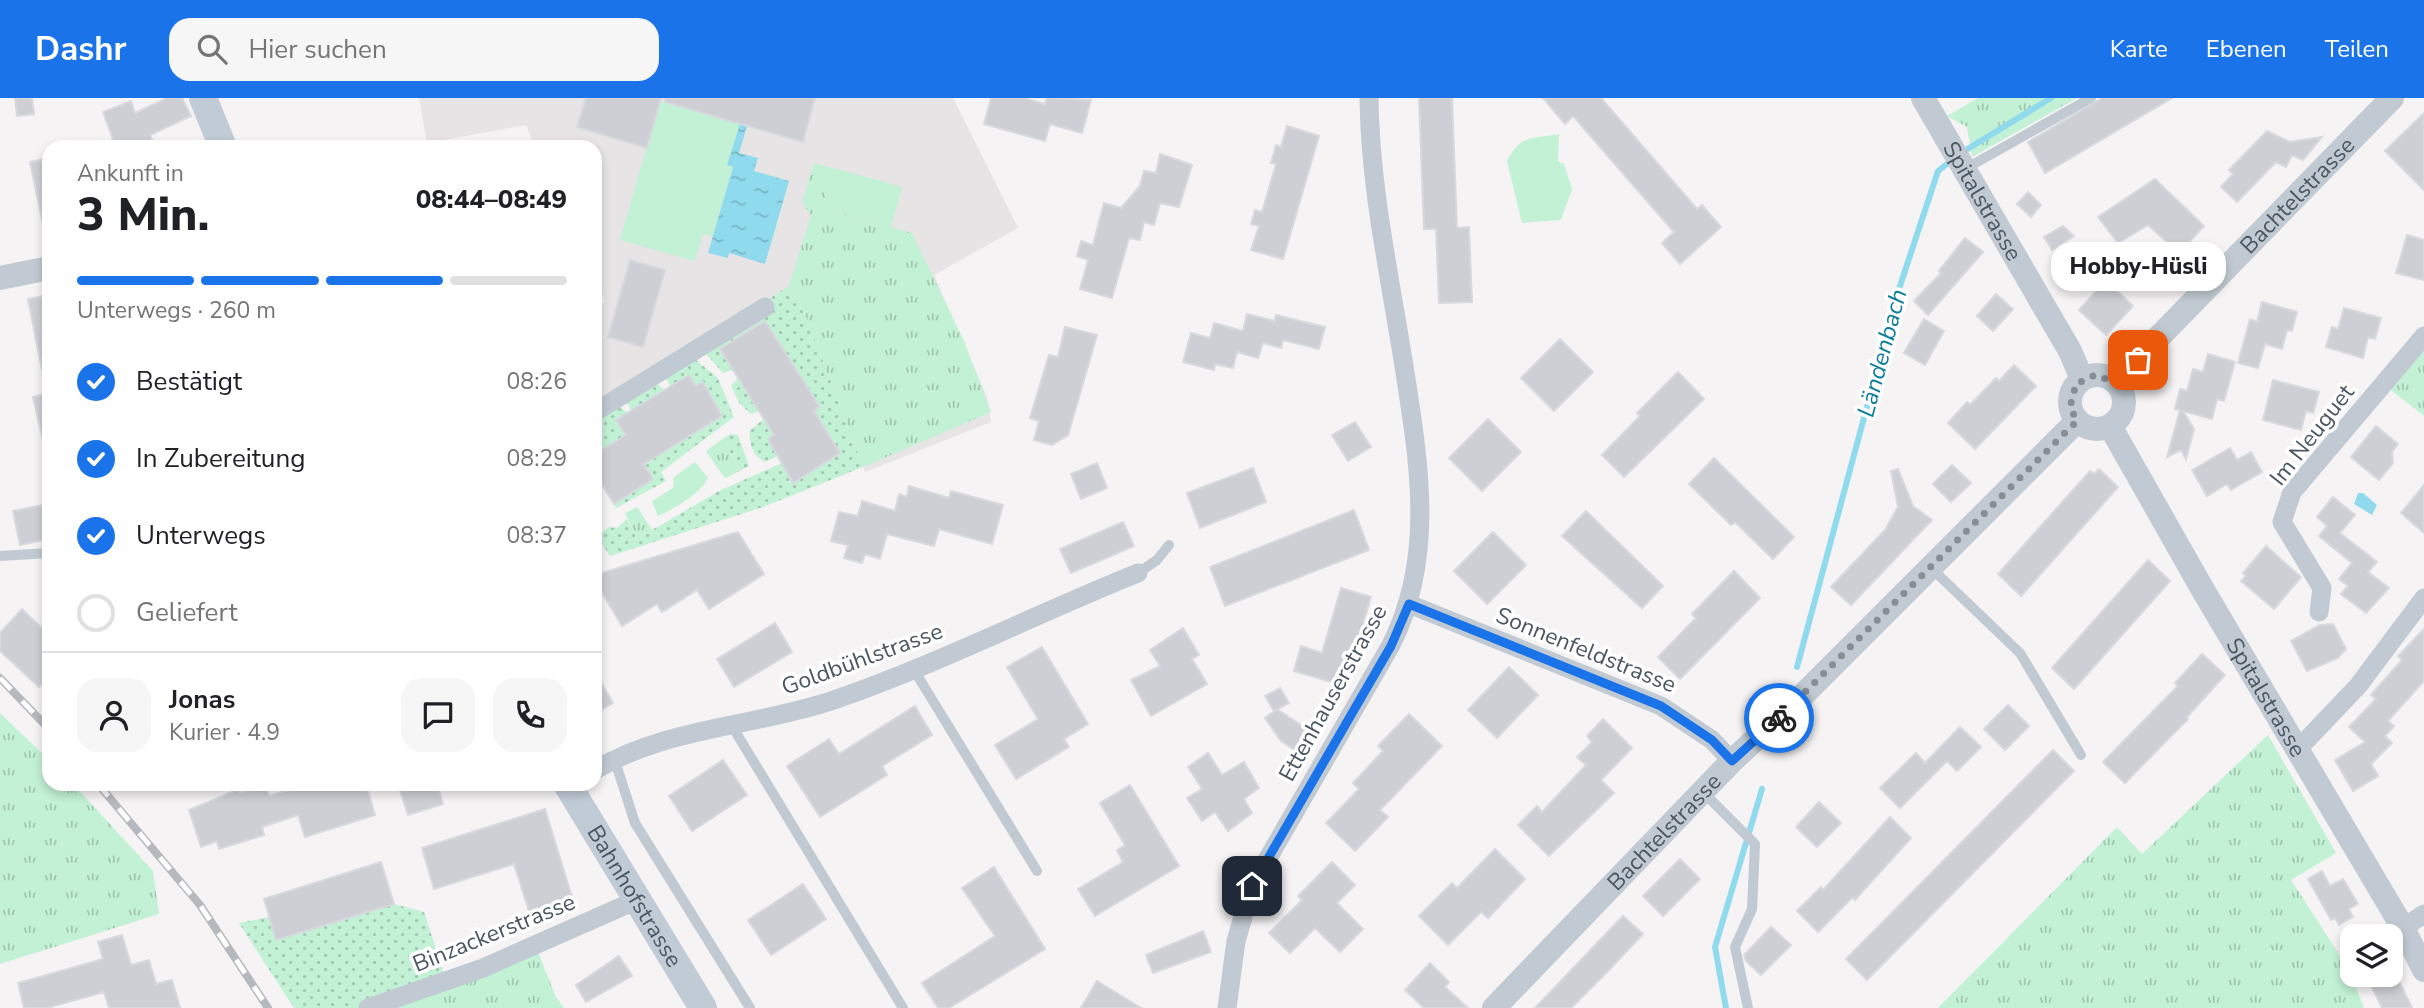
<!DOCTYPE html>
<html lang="de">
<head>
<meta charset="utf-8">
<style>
	:root { --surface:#fff; --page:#f6f6f6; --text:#202124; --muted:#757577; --line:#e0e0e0; --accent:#1a73e8 }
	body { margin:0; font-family:"Nunito Sans",sans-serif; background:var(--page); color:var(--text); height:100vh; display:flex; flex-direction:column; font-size:26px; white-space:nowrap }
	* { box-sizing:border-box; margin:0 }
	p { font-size:23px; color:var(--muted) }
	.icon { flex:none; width:38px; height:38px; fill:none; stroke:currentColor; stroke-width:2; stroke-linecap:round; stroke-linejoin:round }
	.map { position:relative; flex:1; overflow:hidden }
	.details { position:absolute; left:42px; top:42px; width:560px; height:651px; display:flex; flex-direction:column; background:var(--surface); border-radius:21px; box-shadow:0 4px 10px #0003 }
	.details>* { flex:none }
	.tools { position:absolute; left:2340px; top:826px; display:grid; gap:14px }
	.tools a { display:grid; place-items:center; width:63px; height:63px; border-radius:14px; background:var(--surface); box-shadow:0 4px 10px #0003; font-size:35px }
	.pin { position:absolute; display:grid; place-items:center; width:60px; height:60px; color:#fff; margin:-30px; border-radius:14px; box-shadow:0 4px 10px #0006 }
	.courier { position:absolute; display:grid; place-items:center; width:70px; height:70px; margin:-35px; border:5px solid #1a73e8; border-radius:50%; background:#fff; color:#222; box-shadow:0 2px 9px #0007 }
	.bubble { position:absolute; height:49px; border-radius:21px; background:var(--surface); box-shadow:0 4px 10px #0003; font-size:23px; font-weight:800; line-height:49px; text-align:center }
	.overview em { font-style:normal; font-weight:800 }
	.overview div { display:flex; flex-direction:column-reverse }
	.overview { display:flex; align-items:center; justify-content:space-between; height:119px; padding:0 35px }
	h1 { font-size:46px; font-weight:800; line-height:52px }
	.bar { display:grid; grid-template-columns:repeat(4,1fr); gap:10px 7px; align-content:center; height:84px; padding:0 35px }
	.bar i { height:9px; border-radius:5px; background:var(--line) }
	.bar .on { background:var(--accent) }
	.bar p { grid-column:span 4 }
	.line { display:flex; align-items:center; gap:18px; padding:0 35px; border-top:2px solid var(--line) }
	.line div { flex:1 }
	.round { display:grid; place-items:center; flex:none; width:74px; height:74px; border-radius:21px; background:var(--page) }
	ol { padding:0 35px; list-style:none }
	li { display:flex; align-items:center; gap:21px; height:77px }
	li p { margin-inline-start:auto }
	li .icon { padding:7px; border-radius:50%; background:var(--accent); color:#fff; stroke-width:4 }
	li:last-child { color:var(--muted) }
	li i { width:38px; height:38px; border:4px solid var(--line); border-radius:50% }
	header { display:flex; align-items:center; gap:42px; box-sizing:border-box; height:98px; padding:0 35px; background:var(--accent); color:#fff }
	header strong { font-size:33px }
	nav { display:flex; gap:38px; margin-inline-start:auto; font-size:24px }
	.search { width:490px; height:63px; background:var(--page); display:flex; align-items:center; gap:18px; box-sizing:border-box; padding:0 24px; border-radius:21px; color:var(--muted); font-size:26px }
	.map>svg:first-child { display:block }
</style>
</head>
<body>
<header>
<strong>Dashr</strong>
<div class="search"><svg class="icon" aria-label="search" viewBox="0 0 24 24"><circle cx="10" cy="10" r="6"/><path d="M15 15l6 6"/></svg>Hier suchen</div>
<nav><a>Karte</a><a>Ebenen</a><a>Teilen</a></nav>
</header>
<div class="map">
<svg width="2424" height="910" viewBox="0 0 2424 910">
	<defs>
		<pattern id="grass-tufts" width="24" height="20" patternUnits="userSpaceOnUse" patternTransform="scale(1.75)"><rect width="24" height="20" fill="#c3f1d5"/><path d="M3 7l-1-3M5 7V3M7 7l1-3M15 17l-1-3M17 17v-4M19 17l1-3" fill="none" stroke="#a0c6b0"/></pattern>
		<pattern id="garden-dots" width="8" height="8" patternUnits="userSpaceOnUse" patternTransform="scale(1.75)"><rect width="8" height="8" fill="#c3f1d5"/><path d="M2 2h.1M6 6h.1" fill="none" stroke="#a0c6b0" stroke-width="1.8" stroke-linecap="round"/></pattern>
		<pattern id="water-ripples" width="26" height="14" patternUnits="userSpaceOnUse" patternTransform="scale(1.75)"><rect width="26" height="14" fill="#90daee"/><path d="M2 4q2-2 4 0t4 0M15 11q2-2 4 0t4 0" fill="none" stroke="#78b4c4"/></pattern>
	</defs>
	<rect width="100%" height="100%" fill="#f5f3f3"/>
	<polygon fill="#e6e4e5" points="419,0 953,0 1018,130 934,177 987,299 991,324 865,374 807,221 764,205 595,314 595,209 605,204 595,180 595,49 535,49 526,27 427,45"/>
	<g fill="url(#grass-tufts)">
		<polygon points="1978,0 2077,0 1972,59 1967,29 1947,18"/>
		<polygon points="814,65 833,70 822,110 912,135 964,243 991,314 863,369 807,221 789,188 811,117 802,104"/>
		<polygon points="2424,238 2424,318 2383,286"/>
		<polygon points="724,340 738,371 723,378 706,353"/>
		<polygon points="637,409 652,432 637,441 625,415"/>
		<polygon points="0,615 49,662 49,686 73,686 153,773 159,816 0,866"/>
		<polygon points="2268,637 2336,755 2291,782 2348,870 2364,910 1938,910 2117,729 2142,756"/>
		<polygon points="536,849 556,899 564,910 368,910"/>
	</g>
	<g fill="#c3f1d5">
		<polygon points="660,3 740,26 728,67 733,69 713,139 703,136 695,163 620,142"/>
		<path d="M1559,36L1558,63L1564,66L1572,91L1561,122L1522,125L1507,63C1521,36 1532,41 1559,36Z"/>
		<polygon points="833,70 902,89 891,129 822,110"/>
		<path d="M695,364L708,380C700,396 676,410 658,418L652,403L673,390L674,379Z"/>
	</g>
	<g fill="url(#garden-dots)">
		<polygon points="789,188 807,221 863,369 763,409 610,458 597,438 609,429 617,430 627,421 637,441 719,393 782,365 839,355 814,313 819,309 768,228 723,255 733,272 723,275 704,254 763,205"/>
		<polygon points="696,262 718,280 734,319 661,374 666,383 616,410 614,406 653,381 644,366 722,318 703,284 696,288 689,277 670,288 666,280"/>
		<polygon points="738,280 759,313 751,316 740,306 731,288"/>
		<polygon points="656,285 665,292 631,313 627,304"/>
		<polygon points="620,308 627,315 617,322 625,337 602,352 595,341 595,321"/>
		<path d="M764,321L774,337L778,358L765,364C753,359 748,344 750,332Z"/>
		<polygon points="731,336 738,337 749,368 726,380 723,378 738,371 724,340"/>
		<polygon points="394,806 424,814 446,882 368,910 294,910 239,825 269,819 277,841"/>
	</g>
	<g fill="url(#water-ripples)">
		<polygon points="740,26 747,28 739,55 758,60 754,73 789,83 765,166 729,155 728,160 708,155 733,69 727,67"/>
		<polygon points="2358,395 2363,395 2377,407 2372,417 2354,406"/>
	</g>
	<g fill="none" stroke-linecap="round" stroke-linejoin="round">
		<g stroke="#90daee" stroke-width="6">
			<polyline points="1961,55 2051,0"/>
			<polyline points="1797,569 1897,197 1938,73 1952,62"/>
			<polyline points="1726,910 1715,849 1762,691"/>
		</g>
	</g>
	<g fill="#cdcfd5" stroke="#d7d9de" stroke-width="2">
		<polygon points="15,0 32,0 34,16 17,18"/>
		<polygon points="167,0 182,0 191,18 150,37 155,49 116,49 103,14 131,3 135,15"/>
		<polygon points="586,0 661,0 647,50 577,29"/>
		<polygon points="665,0 815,0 803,44 665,4"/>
		<polygon points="991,0 1023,0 1045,6 1047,0 1091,2 1082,35 1050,26 1045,43 984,26"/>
		<polygon points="1419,0 1452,0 1457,130 1469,129 1472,204 1439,205 1436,131 1424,131"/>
		<polygon points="1543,0 1601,0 1697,111 1702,107 1721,129 1680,166 1662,145 1674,134 1573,18 1565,26"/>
		<polygon points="2102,0 2172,0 2045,75 2028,44"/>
		<polygon points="2424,15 2424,92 2385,53"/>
		<polygon points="1287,28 1319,38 1283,161 1251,152 1259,128 1251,126 1255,112 1262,114 1276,66 1271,65 1276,47 1281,49"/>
		<polygon points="2267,33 2290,44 2322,39 2303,62 2292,57 2286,69 2276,64 2237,104 2221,89 2233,76 2229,72"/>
		<polygon points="1160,56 1192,67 1179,109 1160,105 1154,127 1144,124 1140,142 1129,140 1112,200 1080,191 1088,162 1077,158 1081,143 1093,147 1104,105 1121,110 1140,88 1144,73 1156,75"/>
		<polygon points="49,60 49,121 42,122 30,64"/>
		<polygon points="2155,81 2204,128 2179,155 2148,127 2118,145 2098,119"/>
		<polygon points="2028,94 2041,107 2031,119 2017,106"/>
		<polygon points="2063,128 2074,138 2052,152 2044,139"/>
		<polygon points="2407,137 2424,142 2424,182 2396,175"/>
		<polygon points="1965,140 1983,154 1928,217 1914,203 1941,175 1939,173"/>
		<polygon points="630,162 665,172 643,249 608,239"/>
		<polygon points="2111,165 2128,181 2117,193 2133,208 2106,237 2079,212 2098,191 2092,185"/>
		<polygon points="1996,196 2013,211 1993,233 1977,218"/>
		<polygon points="49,197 49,271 42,272 28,201"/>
		<polygon points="2262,204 2297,214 2292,233 2287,232 2282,251 2265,246 2258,270 2238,265 2250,221 2257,224"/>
		<polygon points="2344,210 2381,220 2375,241 2368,239 2363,260 2326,249 2332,229 2338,231"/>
		<polygon points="1247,216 1275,223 1276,217 1325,229 1319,251 1283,242 1281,250 1263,245 1258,260 1237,254 1233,270 1215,266 1214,272 1183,264 1191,235 1210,240 1214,225 1243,233"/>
		<polygon points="1924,221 1944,233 1925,267 1904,255"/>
		<polygon points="765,223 820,309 814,313 840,355 793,385 768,341 774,337 720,251"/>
		<polygon points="1065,229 1097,237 1068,337 1052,347 1034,342 1039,323 1030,320 1049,257 1058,259"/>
		<polygon points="1560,241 1593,274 1554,313 1521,280"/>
		<polygon points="2208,256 2235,264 2224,303 2217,301 2212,321 2183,313 2194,331 2186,361 2181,352 2167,359 2180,312 2175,311 2180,291 2187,293 2193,271 2203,274"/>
		<polygon points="2014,267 2036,288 1975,351 1948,325 1967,304 1970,307 1996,280 1999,283"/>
		<polygon points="1678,274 1704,301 1624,379 1602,357 1640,318 1637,315"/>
		<polygon points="689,277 696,288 703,284 722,318 644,366 653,381 614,406 595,375 595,356 626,337 616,322"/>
		<polygon points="2273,282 2319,294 2313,315 2306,313 2301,332 2263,322"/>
		<polygon points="49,295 49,341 43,342 33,299"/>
		<polygon points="1488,321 1521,354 1482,393 1449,360"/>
		<polygon points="1355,324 1371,349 1348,363 1332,337"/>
		<polygon points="2376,328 2398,346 2392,354 2393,365 2379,382 2351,359"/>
		<polygon points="2230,350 2237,362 2251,354 2262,374 2231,392 2227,386 2207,398 2192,372"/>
		<polygon points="1714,360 1794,439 1773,461 1735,424 1731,427 1689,386"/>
		<polygon points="1097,365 1107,390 1081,401 1071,376"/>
		<polygon points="1952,367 1971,385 1951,404 1933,386"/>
		<polygon points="1253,370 1266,404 1200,430 1187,395"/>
		<polygon points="1898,371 1913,408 1932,422 1851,507 1831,489 1885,432 1898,409 1891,373"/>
		<polygon points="2099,371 2118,389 2021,498 1998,476 2090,373 2094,376"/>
		<polygon points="2424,387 2424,435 2401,415"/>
		<polygon points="909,388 949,400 951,393 1003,407 992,446 939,431 934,448 887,436 880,461 865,456 862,465 844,460 848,447 831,443 839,414 858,418 862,403 895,413 899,396 907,399"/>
		<polygon points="2333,399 2355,417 2340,435 2377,464 2368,474 2389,490 2366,515 2341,496 2348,488 2339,481 2352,465 2319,438 2327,428 2317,419"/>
		<polygon points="49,406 49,441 20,447 13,413"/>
		<polygon points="1354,412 1369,452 1225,508 1210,469"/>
		<polygon points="1586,413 1663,488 1642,510 1562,438"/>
		<polygon points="1123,424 1134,448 1071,475 1060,451"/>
		<polygon points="738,434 764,476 709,511 697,492 662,514 657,506 622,528 595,483 595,477"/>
		<polygon points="1493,434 1526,467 1487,506 1454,473"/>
		<polygon points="2266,448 2301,479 2274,511 2241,483 2246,478 2243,475"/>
		<polygon points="2148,462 2170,483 2074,591 2052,570"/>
		<polygon points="1734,473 1760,500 1680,581 1658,559 1696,520 1692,516"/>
		<polygon points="1341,490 1371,499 1352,563 1345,561 1338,586 1294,573 1301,548 1322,555"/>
		<polygon points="22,511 49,537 49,578 39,589 0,553 0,535"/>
		<polygon points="775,525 792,554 734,589 717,561"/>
		<polygon points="2333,526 2346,551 2338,560 2307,573 2291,543 2320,527"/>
		<polygon points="1183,530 1199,557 1192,561 1207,586 1151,618 1131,582 1160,568 1150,552"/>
		<polygon points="2424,531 2424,583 2388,623 2394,628 2385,638 2392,645 2371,666 2378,678 2353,693 2335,662 2365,644 2349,629 2376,601 2371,597 2402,562 2398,558"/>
		<polygon points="1042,549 1088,626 1064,641 1069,649 1016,681 995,647 1038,621 1007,569"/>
		<polygon points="2202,556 2225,577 2187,619 2188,621 2125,685 2103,664 2178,588 2175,585"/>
		<polygon points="1509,569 1538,597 1497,640 1468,612"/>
		<polygon points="595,574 613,605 595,616"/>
		<polygon points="1280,590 1289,605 1274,613 1265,598"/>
		<polygon points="2008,607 2029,628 2005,652 1984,631"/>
		<polygon points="915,608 932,637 882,668 887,677 820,719 787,668 829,641 839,656"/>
		<polygon points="1277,611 1314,636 1301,656 1281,643 1265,620"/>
		<polygon points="1409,616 1442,648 1380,712 1388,719 1355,753 1326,725 1359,691 1353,685 1383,653 1378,648"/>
		<polygon points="1603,621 1632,650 1601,682 1614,695 1549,758 1518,727 1537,708 1542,714 1586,667 1577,659 1592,644 1587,638"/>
		<polygon points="1960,629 1981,649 1957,673 1947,663 1900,710 1880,690 1916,655 1925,665"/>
		<polygon points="2053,652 2074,673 1867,882 1846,861"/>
		<polygon points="1208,655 1222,677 1244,664 1259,690 1244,701 1252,715 1228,733 1215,714 1202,723 1187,700 1202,691 1188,669"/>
		<polygon points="723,662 747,697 692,733 669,698"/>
		<polygon points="309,686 366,686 375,717 305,739 298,717 262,729 264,737 219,751 217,743 201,749 189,712 239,691 240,695 266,687 269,698"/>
		<polygon points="398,686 437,686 443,706 408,717"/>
		<polygon points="1130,687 1179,768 1095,818 1078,791 1123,764 1117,752 1125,747 1100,705"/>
		<polygon points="1819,704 1841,725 1817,749 1796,729"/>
		<polygon points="545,711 572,799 529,813 514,766 434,791 422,750"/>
		<polygon points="1890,719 1911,740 1855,802 1853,799 1818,834 1797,813 1821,789 1823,792"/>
		<polygon points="1495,751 1525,781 1488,820 1481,814 1448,847 1419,818 1452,785 1457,790"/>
		<polygon points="1680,761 1700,781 1663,818 1643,798"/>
		<polygon points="381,764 394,806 276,842 264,801"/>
		<polygon points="1332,764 1355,787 1337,805 1363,831 1340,854 1315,830 1290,855 1269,835 1302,802 1298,798"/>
		<polygon points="994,769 1045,851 949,910 938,910 922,885 995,838 962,790"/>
		<polygon points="2322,773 2330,788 2343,781 2358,806 2349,811 2353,819 2339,827 2335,820 2331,822 2308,781"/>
		<polygon points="803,786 826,821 771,857 748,822"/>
		<polygon points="1623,818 1643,836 1607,874 1571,910 1535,910"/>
		<polygon points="1771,829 1791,847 1761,877 1746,863 1744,857"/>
		<polygon points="1203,833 1211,854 1153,875 1146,857"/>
		<polygon points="122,837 131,867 149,862 156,886 172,882 180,910 109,910 104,894 47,910 24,910 18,885 103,861 98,844"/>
		<polygon points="619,858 632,878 586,904 576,887"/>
		<polygon points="1430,865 1449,884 1445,889 1468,910 1424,910 1405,892"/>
		<polygon points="2366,877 2396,877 2412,910 2382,910"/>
		<polygon points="1097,883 1141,910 1081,910"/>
	</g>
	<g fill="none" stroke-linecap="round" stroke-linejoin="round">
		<g stroke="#c1cad2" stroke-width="10">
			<polyline points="1965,71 2091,0"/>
			<polyline points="0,458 49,455"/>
			<polyline points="1930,469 2020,555 2081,657"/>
			<polyline points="1138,475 1157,462 1169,447"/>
			<polyline points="914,572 1037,773"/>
			<polyline points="732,628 903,910"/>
			<polyline points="614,660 635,725 750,910"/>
			<polyline points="1704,695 1755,746 1752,811 1735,849 1748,910"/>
		</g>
		<g stroke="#c1cad2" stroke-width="19">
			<polyline points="595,314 765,209"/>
			<polyline points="1409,506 1661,608 1712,642 1732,663"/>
			<polyline points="2319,514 2322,490 2282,424 2292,394 2424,238"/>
			<polyline points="2297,652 2358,588 2424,500"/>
			<path d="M595,672C668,629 754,629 834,602C938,566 1036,516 1138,475"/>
			<polyline points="2403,830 2424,816"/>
			<polyline points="368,910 483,870 637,802"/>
			<path d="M1227,910L1236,843L1252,788L1391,547C1434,462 1420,371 1406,281C1392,188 1370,94 1369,0"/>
		</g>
		<g stroke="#c1cad2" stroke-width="24">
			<path id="s1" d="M1923,0L2070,253L2082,281"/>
			<polyline points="0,180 49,170"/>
			<circle cx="2097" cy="304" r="27"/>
			<path id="s2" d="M2115,284L2392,0"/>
			<path id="s3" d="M2110,328L2203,492L2403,830L2424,872"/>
			<path id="s4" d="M1494,910L1732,663L1796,604L2077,323"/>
		</g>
		<g stroke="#c1cbd6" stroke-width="28">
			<polyline points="203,0 223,49"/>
			<path id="s5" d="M567,686L703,910"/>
		</g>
		<g stroke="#b5b8bd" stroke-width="8">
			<g id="rail">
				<polyline points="0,580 49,631"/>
				<polyline points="98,686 200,807 268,910"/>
			</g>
		</g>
		<use href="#rail" stroke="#fff" stroke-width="5" stroke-dasharray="16" stroke-linecap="butt"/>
	</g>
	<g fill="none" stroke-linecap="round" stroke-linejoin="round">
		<polyline stroke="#868d94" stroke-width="7" stroke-dasharray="0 12.6" points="1779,620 2077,323 2070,309 2076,286 2095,277 2115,284 2138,262"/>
		<polyline stroke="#1a73e8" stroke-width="9" points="1252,788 1391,548 1409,506 1661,608 1712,642 1732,663 1779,620"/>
	</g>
	<g text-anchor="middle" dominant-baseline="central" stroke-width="7" stroke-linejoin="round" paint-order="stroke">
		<g font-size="23" fill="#4a5661" stroke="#fff">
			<text stroke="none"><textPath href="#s2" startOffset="261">Bachtelstrasse</textPath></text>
			<text stroke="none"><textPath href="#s1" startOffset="119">Spitalstrasse</textPath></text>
			<text transform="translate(2312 337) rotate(-52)">Im Neuguet</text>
			<text transform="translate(1586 552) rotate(22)">Sonnenfeldstrasse</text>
			<text transform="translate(862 561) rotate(-20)">Goldbühlstrasse</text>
			<text transform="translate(1333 595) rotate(-61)">Ettenhauserstrasse</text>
			<text stroke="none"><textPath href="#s3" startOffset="313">Spitalstrasse</textPath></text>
			<text stroke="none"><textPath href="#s4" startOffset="245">Bachtelstrasse</textPath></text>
			<text stroke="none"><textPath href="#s5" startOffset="131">Bahnhofstrasse</textPath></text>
			<text transform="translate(494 835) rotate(-22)">Binzackerstrasse</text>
		</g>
		<g font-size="24" font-style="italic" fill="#0c7c9b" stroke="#fff">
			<text transform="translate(1882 255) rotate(-75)">Ländenbach</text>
		</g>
	</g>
</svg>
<div class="tools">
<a><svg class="icon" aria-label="layers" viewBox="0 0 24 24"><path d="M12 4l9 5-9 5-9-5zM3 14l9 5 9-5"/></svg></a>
</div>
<div class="pin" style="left:2138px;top:262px;background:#ea580c"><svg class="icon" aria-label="bag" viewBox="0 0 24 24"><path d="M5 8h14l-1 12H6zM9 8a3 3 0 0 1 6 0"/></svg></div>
<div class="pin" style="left:1252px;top:788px;background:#1f2937"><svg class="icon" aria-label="home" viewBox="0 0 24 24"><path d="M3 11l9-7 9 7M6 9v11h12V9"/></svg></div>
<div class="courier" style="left:1779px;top:620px"><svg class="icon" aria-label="bike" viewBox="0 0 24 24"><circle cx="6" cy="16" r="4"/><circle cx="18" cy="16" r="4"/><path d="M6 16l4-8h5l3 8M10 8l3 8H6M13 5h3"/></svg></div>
<div class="bubble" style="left:2051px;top:144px;width:175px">Hobby-Hüsli</div>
<section class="details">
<div class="overview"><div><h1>3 Min.</h1><p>Ankunft in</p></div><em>08:44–08:49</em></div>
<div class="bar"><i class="on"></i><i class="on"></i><i class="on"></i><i></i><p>Unterwegs · 260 m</p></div>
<ol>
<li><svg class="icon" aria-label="check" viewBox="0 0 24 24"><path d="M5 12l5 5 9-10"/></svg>Bestätigt<p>08:26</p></li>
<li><svg class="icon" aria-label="check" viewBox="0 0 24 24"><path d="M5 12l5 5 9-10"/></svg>In Zubereitung<p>08:29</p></li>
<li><svg class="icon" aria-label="check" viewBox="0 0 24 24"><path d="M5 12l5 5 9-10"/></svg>Unterwegs<p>08:37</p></li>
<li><i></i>Geliefert</li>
</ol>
<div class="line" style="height:126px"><a class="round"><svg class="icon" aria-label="person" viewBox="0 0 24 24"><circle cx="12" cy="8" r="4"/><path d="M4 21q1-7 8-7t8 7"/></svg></a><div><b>Jonas</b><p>Kurier · 4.9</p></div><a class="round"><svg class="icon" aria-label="chat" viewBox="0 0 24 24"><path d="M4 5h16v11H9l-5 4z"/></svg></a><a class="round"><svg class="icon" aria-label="phone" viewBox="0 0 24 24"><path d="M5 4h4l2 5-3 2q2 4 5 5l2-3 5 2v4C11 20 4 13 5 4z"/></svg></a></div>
</section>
</div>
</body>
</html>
